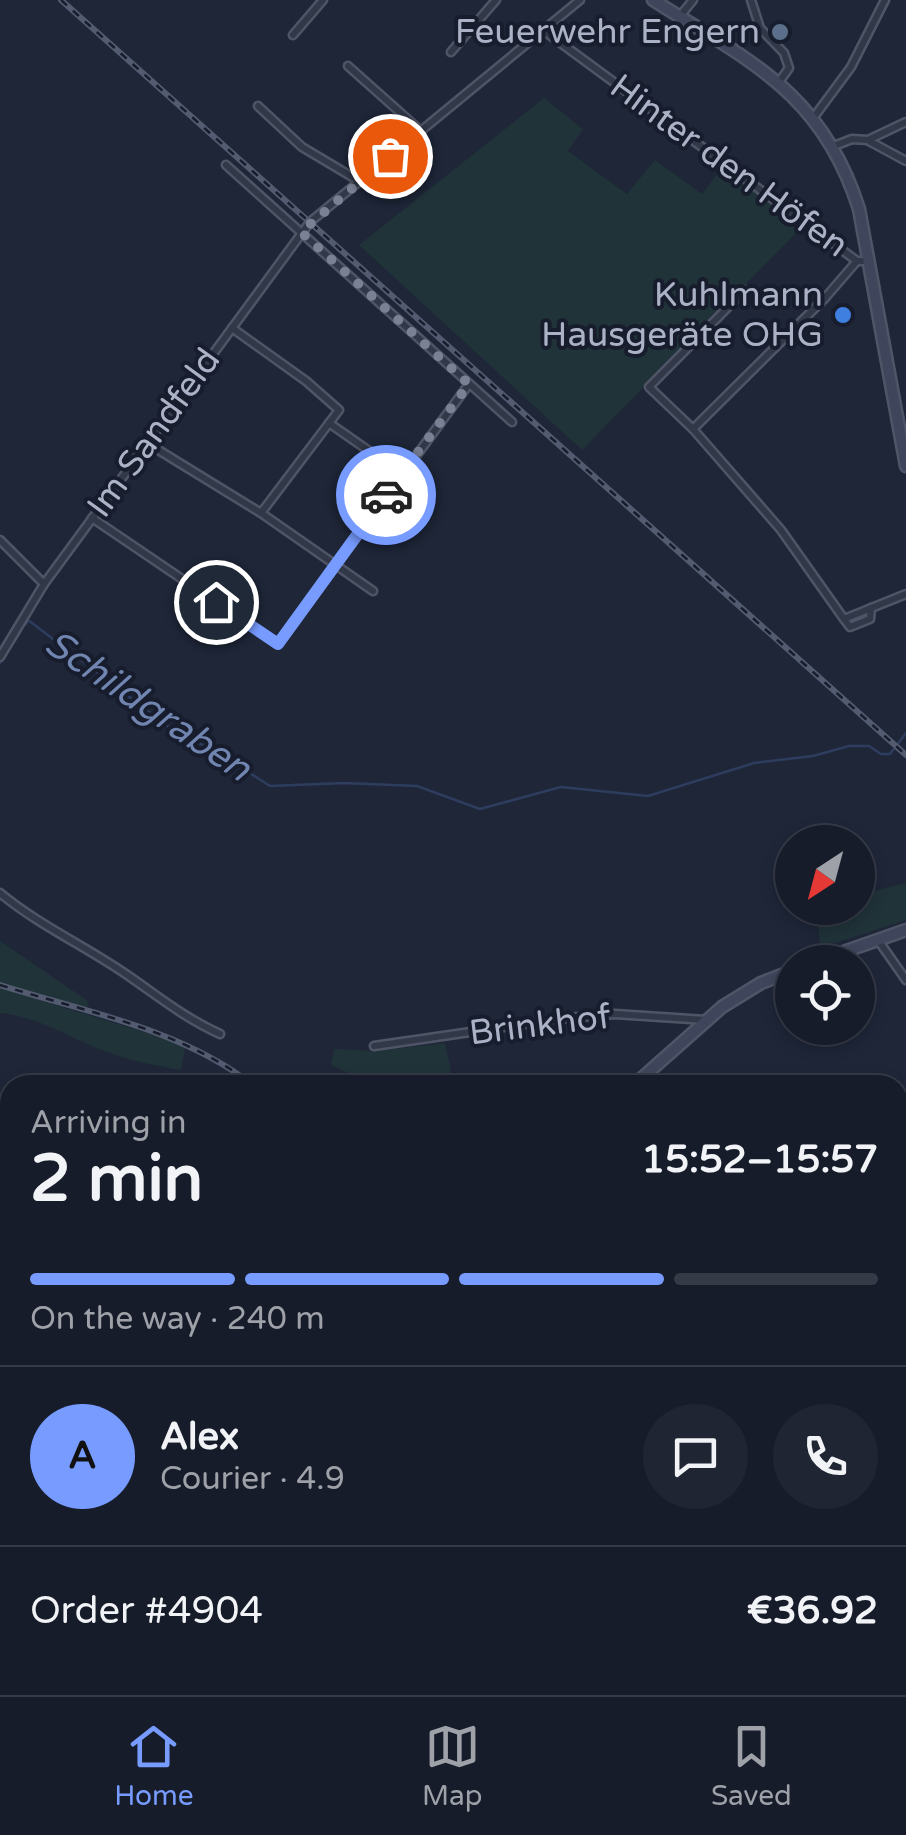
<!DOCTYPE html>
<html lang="en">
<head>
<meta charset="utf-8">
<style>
	:root { --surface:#161c2a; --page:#1f2532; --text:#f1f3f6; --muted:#9ea1a8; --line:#353a47; --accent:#779bff }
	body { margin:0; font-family:"Varela Round",sans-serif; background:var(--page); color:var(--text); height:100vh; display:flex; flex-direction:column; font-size:38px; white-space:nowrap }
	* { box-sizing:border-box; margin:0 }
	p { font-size:32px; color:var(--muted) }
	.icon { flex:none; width:55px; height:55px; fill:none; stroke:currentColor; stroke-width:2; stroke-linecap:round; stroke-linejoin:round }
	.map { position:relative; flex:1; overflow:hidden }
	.panel { position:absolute; left:0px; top:1075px; width:908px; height:620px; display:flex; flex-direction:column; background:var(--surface); border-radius:30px 30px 0 0; box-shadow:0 5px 15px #0003,0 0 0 2px var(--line) }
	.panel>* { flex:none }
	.needle { width:65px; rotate:216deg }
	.tools { position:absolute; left:775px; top:825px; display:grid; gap:20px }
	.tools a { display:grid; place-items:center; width:100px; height:100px; border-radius:50%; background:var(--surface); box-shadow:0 5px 15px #0003,0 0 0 2px var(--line); font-size:50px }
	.pin { position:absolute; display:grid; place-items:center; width:85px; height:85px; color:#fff; margin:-42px; border:5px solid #fff; border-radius:50%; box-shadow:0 2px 10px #0007 }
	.courier { position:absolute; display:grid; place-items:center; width:100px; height:100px; margin:-50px; border:8px solid #779bff; border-radius:50%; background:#fff; color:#222; box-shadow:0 2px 12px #0007 }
	.summary em { font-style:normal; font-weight:800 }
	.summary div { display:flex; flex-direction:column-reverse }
	.summary { display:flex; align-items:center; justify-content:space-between; height:170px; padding:0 30px }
	h1 { font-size:65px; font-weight:800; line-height:75px }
	.bar { display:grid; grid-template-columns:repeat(4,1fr); gap:15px 10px; align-content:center; height:120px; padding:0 30px }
	.bar i { height:12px; border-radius:8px; background:var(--line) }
	.bar .selected { background:var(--accent) }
	.bar p { grid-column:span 4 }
	.line { display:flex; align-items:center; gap:25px; padding:0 30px; border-top:2px solid var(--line) }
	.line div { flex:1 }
	.round { display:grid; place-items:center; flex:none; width:105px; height:105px; border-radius:52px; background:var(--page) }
	.menu { display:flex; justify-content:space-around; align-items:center; height:140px; border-top:2px solid var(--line); background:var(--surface); font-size:28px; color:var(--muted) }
	.menu a { display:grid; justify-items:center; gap:5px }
	.menu .selected { color:var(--accent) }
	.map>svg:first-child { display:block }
</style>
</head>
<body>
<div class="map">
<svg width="906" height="1695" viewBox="0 0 906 1695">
	<rect width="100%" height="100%" fill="#1e2638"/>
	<g fill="#203339">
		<polygon points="544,98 583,129 568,151 627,194 655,160 702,194 723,166 803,226 582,450 359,245"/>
		<polygon points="906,883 906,920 820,948 817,908 858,908 858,895"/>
		<polygon points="0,941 88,1001 87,1010 0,983"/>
		<path d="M0,988L180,1043L185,1048L181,1070C155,1066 129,1060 104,1051C69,1037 38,1017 0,1013Z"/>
		<polygon points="445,1043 454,1085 361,1085 355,1077 331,1065 334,1049 376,1051"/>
	</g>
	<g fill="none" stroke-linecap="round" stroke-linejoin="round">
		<g stroke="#2e3d5e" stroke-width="2.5">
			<polyline points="26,624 28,620 174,731 215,751 270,786 344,783 417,786 480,809 561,787 648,796 754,763 813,756 849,746 869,746 881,754 890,754 906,733"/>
			<polyline points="0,663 21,631"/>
		</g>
		<g stroke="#4f5567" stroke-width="11">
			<g id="street">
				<polyline points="751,0 760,28 784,53 789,68 779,82"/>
				<polyline points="680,16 693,0"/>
				<polyline points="543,30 857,261 868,261"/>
				<polyline points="293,35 323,0"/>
				<polyline points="451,52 496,0"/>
				<polyline points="348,66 421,131"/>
				<polyline points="258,106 302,147 359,181"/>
				<polyline points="814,117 851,67 885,0"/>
				<polyline points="869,141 906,161"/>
				<polyline points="834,146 852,139 868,140 906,122"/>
				<polyline points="226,165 512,422"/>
				<polyline points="857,261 825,298 693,429 781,530 844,619 906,594"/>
				<polyline points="232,328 306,381 339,410 261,513"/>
				<polyline points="329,423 402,474"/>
				<polyline points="693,429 649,387 745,290"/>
				<polyline points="147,443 261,513 373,591"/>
				<polyline points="92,518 278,644 469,384"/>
				<polyline points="0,540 44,584 310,222 580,0"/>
				<polyline points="844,619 850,627 870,619 871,608"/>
				<polyline points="0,657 44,584"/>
				<path d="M0,893C41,927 90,948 133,979C163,1000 187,1019 220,1034"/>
				<polyline points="878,940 906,980"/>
				<polyline points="374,1046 567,1018 615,1014 706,1020"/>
				<polyline points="898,1138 906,1126"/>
				<polyline points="898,1198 906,1200"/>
				<polyline points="898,1513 906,1516"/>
				<polyline points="898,1634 906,1638"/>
				<polyline points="898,1677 906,1671"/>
				<polyline points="453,1685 472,1695"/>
				<polyline points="654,1685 674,1695"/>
				<polyline points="828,1685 844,1695"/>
				<polyline points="508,1695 517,1685"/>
				<polyline points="863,1695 882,1685"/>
			</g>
		</g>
		<g stroke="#4f5567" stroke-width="15">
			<g id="secondary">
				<path d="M653,0C749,61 822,92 859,209L906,466"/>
				<polyline points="815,962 906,930"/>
				<polyline points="634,1085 722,1007 761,983 792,971"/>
				<polyline points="0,1457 10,1445"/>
				<polyline points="0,1504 10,1514"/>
			</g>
		</g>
		<g stroke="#3b4152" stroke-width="16">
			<g id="primary">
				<polyline points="898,1364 906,1355"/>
				<polyline points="0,1520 10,1524"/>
			</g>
		</g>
		<use href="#street" stroke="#313848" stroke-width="6"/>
		<use href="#secondary" stroke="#3f465c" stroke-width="10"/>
		<use href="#primary" stroke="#4f5769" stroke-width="11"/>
		<g stroke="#535b70" stroke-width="6">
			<g id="rail">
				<polyline points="61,0 906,755"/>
				<path d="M0,985C86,1012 181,1029 253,1085"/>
				<polyline points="898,1276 906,1277"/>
			</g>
		</g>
		<use href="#rail" stroke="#171d2c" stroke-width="2.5" stroke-dasharray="8" stroke-linecap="butt"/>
	</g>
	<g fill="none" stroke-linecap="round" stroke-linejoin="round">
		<polyline stroke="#7a8194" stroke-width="10" stroke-dasharray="0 18" points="386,495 469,384 301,232 390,156"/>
		<polyline stroke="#779bff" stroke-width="12" points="216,602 278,644 386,495"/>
	</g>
	<circle fill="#5c6f8a" stroke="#171d2c" stroke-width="4" cx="780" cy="32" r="10"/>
	<circle fill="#3f7fe0" stroke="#171d2c" stroke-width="4" cx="843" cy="315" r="10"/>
	<g text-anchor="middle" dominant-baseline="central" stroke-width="8" stroke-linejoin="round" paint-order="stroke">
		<g font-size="35" fill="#abb2c6" stroke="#171d2c" text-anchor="end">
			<text x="760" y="32">Feuerwehr Engern</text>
			<text x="823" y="295">Kuhlmann<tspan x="823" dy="40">Hausgeräte OHG</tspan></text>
		</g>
		<g font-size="35" fill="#abb2c6" stroke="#171d2c">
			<text transform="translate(729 166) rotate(36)">Hinter den Höfen</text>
			<text transform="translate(154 433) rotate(-54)">Im Sandfeld</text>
			<text transform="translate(540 1025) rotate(-7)">Brinkhof</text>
		</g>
		<g font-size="38" font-style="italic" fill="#7185b1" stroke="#171d2c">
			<text transform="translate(148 706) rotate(34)">Schildgraben</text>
		</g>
	</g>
</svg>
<div class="tools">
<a><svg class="needle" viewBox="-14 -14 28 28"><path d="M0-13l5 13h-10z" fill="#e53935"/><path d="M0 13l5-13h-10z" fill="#9ea1a8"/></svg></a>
<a><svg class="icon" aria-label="locate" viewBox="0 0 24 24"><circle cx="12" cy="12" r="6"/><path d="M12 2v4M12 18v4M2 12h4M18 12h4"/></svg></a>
</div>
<div class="pin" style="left:390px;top:156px;background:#ea580c"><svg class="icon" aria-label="bag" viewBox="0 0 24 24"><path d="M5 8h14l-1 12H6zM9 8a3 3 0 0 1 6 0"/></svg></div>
<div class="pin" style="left:216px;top:602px;background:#1f2937"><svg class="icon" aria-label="home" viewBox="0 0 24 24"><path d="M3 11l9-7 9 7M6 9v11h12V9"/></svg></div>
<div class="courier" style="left:386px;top:495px"><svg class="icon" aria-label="car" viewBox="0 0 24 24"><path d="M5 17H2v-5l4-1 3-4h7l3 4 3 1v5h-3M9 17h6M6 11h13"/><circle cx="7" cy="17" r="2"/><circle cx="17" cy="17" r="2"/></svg></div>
<section class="panel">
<div class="summary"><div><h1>2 min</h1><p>Arriving in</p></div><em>15:52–15:57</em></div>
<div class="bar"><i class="selected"></i><i class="selected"></i><i class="selected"></i><i></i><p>On the way · 240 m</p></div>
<div class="line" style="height:180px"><b class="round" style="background:var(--accent);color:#111">A</b><div><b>Alex</b><p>Courier · 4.9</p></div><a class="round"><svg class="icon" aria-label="chat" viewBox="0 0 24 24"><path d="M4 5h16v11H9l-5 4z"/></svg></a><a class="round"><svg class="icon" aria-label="phone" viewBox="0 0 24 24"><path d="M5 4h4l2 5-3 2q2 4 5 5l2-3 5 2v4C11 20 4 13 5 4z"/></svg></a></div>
<div class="line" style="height:130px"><div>Order #4904</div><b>€36.92</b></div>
</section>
</div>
<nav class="menu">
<a class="selected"><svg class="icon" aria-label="home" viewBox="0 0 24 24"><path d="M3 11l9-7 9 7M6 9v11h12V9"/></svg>Home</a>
<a><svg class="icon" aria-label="map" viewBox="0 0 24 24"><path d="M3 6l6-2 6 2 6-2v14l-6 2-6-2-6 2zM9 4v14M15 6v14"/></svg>Map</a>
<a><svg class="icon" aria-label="saved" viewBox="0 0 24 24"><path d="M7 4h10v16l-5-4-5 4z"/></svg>Saved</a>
</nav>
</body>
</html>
